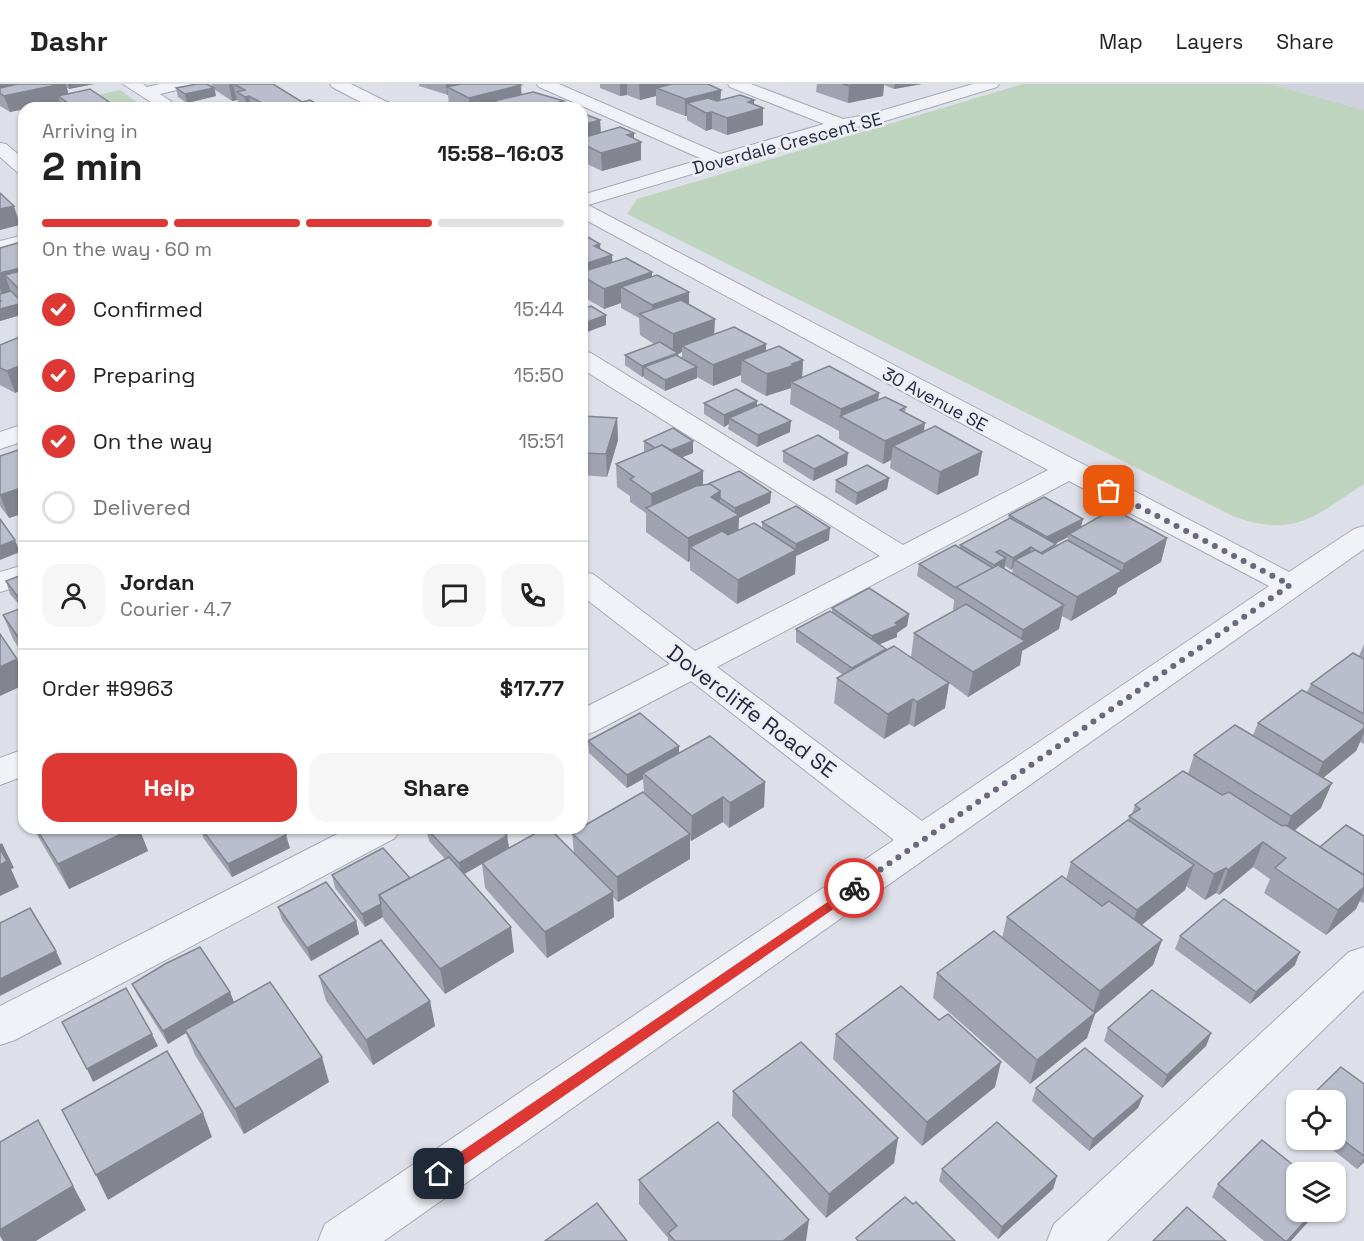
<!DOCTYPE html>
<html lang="en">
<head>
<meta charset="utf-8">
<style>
	:root { --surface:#fff; --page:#f6f6f6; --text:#222; --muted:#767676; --line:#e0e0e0; --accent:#dd3833 }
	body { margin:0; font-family:"Space Grotesk",sans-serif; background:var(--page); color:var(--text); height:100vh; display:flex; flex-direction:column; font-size:22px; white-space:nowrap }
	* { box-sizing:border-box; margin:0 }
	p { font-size:20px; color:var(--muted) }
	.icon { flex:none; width:33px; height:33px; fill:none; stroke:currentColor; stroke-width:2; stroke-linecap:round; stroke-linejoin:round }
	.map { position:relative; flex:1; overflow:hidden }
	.details { position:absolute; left:18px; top:18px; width:570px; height:732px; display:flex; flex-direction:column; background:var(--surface); border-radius:18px; box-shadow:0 2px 4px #0004 }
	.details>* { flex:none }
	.tools { position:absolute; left:1286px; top:1006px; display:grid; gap:12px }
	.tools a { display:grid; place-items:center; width:60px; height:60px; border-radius:12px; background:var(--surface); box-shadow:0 2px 4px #0004; font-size:30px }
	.pin { position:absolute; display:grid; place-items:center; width:51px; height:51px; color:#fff; margin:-26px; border-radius:12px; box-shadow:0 3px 9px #0006 }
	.courier { position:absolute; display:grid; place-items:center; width:60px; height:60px; margin:-30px; border:4px solid #dd3833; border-radius:50%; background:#fff; color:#222; box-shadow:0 2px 8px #0007 }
	.headline em { font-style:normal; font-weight:600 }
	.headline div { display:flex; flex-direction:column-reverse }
	.headline { display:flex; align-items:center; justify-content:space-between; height:102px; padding:0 24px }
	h1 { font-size:39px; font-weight:600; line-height:45px }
	.bar { display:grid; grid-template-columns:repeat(4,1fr); gap:9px 6px; align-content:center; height:72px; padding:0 24px }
	.bar i { height:8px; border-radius:4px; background:var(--line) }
	.bar .on { background:var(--accent) }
	.bar p { grid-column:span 4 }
	.line { display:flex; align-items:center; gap:15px; padding:0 24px; border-top:2px solid var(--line) }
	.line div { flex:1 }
	.round { display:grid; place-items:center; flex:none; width:63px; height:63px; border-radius:18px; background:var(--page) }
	ol { padding:0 24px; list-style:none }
	li { display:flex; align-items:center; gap:18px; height:66px }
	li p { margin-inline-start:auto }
	li .icon { padding:6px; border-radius:50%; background:var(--accent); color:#fff; stroke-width:4 }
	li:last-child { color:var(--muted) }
	li i { width:33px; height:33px; border:3px solid var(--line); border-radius:50% }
	.action { display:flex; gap:12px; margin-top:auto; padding:12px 24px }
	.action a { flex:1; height:69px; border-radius:18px; background:var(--accent); color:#fff; font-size:24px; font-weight:600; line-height:69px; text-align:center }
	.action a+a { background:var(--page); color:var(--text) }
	header { display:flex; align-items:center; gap:36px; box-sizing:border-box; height:84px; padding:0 30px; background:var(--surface); border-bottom:2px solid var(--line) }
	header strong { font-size:28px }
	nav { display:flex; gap:33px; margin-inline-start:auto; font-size:21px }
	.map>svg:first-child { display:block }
</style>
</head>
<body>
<header>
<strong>Dashr</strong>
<nav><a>Map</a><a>Layers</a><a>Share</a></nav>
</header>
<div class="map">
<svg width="1364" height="1157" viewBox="0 0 1364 1157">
	<rect width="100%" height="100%" fill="#dee0e9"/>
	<polygon fill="#cfd2de" points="1270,0 1364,0 1364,26"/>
	<g fill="#bfd4be">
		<path d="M1023,0H1270L1364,26V400C1314,432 1297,454 1235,433L627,130L637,115Z"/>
		<polygon points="120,6 137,18 108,24 35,24"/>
	</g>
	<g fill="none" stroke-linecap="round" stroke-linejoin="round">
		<g stroke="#a6a9b7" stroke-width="2">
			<g id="minor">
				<polygon points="123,0 143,0 147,3 160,0 192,0 190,3 160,10 181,24 160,24"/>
				<polygon points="330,0 351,0 391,20 394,24 372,24 332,3"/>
				<path d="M537,0H559L720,70L824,40L730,3L728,0H751L843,35L867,31L973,0H999L997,3L875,40L843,45L588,121L1289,488L1354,445L1364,442V465L384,1157H318L325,1140L894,756L691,597L594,648L582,652V625L670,580L582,512V488L593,490L695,567L880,472L582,285V267L591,269L903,461L1048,386L582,134V111L702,75L539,3ZM1069,397L1269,502L922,737L717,583Z"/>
				<polygon points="0,59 6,60 24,75 24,90 17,88 0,73"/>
				<polygon points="24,151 24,163 0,169 0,157"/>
				<polygon points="24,340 24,357 0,365 0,348"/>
				<polygon points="24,481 24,501 0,508 0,488"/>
				<polygon points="24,665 24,692 0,701 0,674"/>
				<polygon points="349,744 401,744 395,754 15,956 0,961 0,922"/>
				<polygon points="1364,863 1364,906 1107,1157 1047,1157 1054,1140 1349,868"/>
			</g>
		</g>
		<use href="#minor" fill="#f1f2f7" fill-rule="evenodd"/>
	</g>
	<g fill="#a0a3af" fill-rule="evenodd">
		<polygon points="0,0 94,0 69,5 66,3 68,10 114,24 62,24 60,18 10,28 0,22"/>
		<polygon points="211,0 273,0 302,18 324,24 240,24 238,17 237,16 232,17 215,6 216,12 187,19 178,13 176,4 212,2"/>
		<polygon points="419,0 518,0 522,11 564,17 564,24 457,24 449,20 448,11 419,2"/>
		<polygon points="600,0 708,0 721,6 720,16 754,16 754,20 763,41 727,51 712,45 706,47 687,36 687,32 685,32 656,21 656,12 640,16 627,11 620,12 600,4"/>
		<polygon points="817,0 922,0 894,5 884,1 883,12 848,19 816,8"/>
		<polygon points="582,32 600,36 601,49 634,54 641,58 641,76 602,87 587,80"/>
		<path d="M582,154L600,165L612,178L652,188V193L689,208V221L714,250L766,267L803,276L802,293L879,309L878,316L906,323L905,328L924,347L982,368L978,391L937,411L890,384L891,376L883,380L839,355V347L790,320L791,304L766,312L741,298V291L713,302L697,293V294L665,307L644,294V292L642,293L625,281V271L654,260L640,251L639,234L621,224V219L604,225L582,212ZM682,268V275L678,272V270Z"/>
		<polygon points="24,157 24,230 0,237 0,210 1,210 0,209 0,164"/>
		<polygon points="0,261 15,309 0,301"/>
		<polygon points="757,317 757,322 790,348 757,363 728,345 729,340 724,343 704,330 704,319"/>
		<polygon points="582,332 617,334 618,356 607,393 582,391"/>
		<polygon points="644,357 693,357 693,369 682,373 703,387 703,401 771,408 770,419 739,434 738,447 762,444 762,438 829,456 796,472 795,490 737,520 690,486 690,477 688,478 646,448 646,429 630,418 630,412 617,403 616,380 644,368"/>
		<polygon points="24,364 24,429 9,434 0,422 0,372"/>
		<polygon points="783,367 847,381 813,397 783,378"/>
		<polygon points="889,394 887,405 856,421 835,408 836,396"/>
		<path d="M1009,431L1081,443L1167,454L1161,478L1118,504L1116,510L1071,537L1062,532L1059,545L1022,567L1020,581L968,613L949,599L945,624L914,643L909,640L884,655L834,619L837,594L843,591L796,558V545L832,528V524L909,530L907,542L897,549V553L880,560L886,566L911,573L914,549L953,527L954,516L917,492L919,480L960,463V461L1008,435ZM1068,453V456L1056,462L1055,460ZM1005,482L1011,486L1013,484L1012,489L1004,485Z"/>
		<polygon points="24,490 24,572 13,555 3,531 22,524 10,510 6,497"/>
		<polygon points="1364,560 1364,660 1360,658 1356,667 1323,694 1321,724 1294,746 1320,763 1364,752 1364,818 1363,819 1359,817 1356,825 1326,851 1264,809 1270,795 1253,783 1219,811 1216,809 1205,816 1186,802 1185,806 1142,841 1162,856 1153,881 1095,930 1087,954 1030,1000 933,914 937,889 1002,854 1007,833 1066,796 1071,778 1128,736 1129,732 1132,730 1135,721 1188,690 1194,671 1253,651 1258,639 1307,608 1311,600 1359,572"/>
		<polygon points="588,657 679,669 765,698 764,723 729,744 723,738 691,757 690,755 690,775 618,818 613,813 614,833 547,874 485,804 482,780 464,790 514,868 445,910 384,836 383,833 365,843 335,804 332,791 410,794 445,775 429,757 426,744 507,752 509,764 574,769 572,749 644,708 643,695 627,704 589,669"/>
		<polygon points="33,744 139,744 148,767 69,805"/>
		<polygon points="200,744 281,744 290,764 232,793 204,755"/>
		<polygon points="278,823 356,837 359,850 311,877 282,836"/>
		<polygon points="1180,852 1295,881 1250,920 1175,865"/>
		<polygon points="319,892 430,917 435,942 373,981 326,917"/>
		<polygon points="132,900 230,908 234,919 329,998 244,1050 195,971 186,949 168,960 138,912"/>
		<polygon points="939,936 995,1003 922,1062 833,975 836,950"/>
		<polygon points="1108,944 1211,949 1206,962 1162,1004 1104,957"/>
		<polygon points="1364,1000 1364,1078 1357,1085 1320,1056 1335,1056 1335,1017"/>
		<polygon points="1036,1004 1143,1012 1138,1024 1089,1067 1032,1017"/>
		<polygon points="733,1007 898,1054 894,1079 826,1134 732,1032"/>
		<polygon points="942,1085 1057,1092 1053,1105 998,1155 939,1097"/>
		<polygon points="639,1096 806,1157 668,1157 668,1154 639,1120"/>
		<polygon points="1218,1100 1291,1157 1264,1157 1212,1113"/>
	</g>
	<g fill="#82858f">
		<polygon points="0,0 66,0 70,16 58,12 60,18 31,24 24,24 24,25 10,28 4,12 0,9"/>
		<polygon points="68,0 94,0 69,5"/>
		<polygon points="229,0 233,0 237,16 232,17"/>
		<polygon points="446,0 485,0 447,3 448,11 447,11"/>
		<polygon points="620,0 627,0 627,11 620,12"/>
		<polygon points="639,0 668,0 668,8 656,4 656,12 640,16"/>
		<polygon points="861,0 884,0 883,12 848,19 849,2"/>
		<polygon points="895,0 922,0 894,5"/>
		<polygon points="521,1 522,18 494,17 495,24 470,24 469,14"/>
		<polygon points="214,4 216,12 187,19 185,10"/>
		<polygon points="721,6 720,22 687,19 687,32 685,32 685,15"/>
		<polygon points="249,12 251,24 247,24 245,13"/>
		<polygon points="754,16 754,26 763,24 763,41 727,51 727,34 748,18"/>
		<polygon points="564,17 564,24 536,24"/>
		<polygon points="712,28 712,45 706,47 706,29"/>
		<polygon points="600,36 601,54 582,59 582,41"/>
		<polygon points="634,49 634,60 641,58 641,76 602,87 601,69 627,51"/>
		<polygon points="587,62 587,80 582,82 582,64"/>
		<polygon points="14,122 20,141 0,146 0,125"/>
		<polygon points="600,160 601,175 612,171 613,191 582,192 582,181 594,162"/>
		<polygon points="24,183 24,205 5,191 11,208 2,211 0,205 0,189"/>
		<polygon points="652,188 652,208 621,203 621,219 604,225 604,205"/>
		<polygon points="689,208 689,229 653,238 652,221"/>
		<polygon points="23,219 24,230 0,237 0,225"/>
		<polygon points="606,231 606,241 582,250 582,240"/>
		<polygon points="715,235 714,256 682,262 682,268 678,270 678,280 644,283 644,292 642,293 642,282 673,270 673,250"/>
		<polygon points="766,260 766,281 742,276 741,291 713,302 713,281"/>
		<polygon points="803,276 802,297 791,298 791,304 766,312 767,290"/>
		<polygon points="24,280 24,305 15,309 7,287"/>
		<polygon points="697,283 697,294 665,307 665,296"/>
		<polygon points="586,306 586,317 582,319 582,307"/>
		<polygon points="879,309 876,330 840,332 839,348 841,325"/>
		<polygon points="757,317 757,328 729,334 729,340 724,343 724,331"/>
		<polygon points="617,334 618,356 607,393 606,370"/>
		<polygon points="791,337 790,348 757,363 758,351"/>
		<polygon points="925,339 922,361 893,362 891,376 883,380 885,357"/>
		<polygon points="693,357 693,369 663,381 663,370"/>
		<polygon points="982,368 978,391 937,411 940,388"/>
		<polygon points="848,369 847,381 813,397 814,385"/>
		<polygon points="703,387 703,410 652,428 651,410"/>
		<polygon points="889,394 887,405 856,421 857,409"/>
		<polygon points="24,403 24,429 9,434 0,411"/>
		<polygon points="720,407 720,430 711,413"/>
		<polygon points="771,408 770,419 739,434 738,454 690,463 690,477 688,478 688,454 734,433 735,424"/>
		<polygon points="1083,435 1080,447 1069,450 1068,453 1045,465 1047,453"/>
		<polygon points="830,444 829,456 796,472 795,490 737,520 738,496 795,467 796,460"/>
		<polygon points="1167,454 1161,478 1118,504 1116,510 1071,537 1077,513 1122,487 1124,480"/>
		<polygon points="15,456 20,468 0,476 0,462"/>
		<polygon points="1031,463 1029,475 1015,476 1013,484 1011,486 1013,474"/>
		<polygon points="1006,474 1004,486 993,488 994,481"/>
		<polygon points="1064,521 1059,545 1022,567 1020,581 968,613 973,588 1020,559 1023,546"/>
		<polygon points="909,530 907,542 897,549 897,553 871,564 872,552"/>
		<polygon points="17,575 24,592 24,601 0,612 0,583"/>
		<polygon points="949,599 945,624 914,643 917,618"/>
		<polygon points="913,615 909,640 884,655 888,630"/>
		<polygon points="1364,644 1364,649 1356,667 1312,703 1323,678"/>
		<polygon points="679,662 679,675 643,689 643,695 627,704 627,691"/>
		<polygon points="765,698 764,723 729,744 730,719"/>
		<polygon points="1332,699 1321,724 1281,758 1291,732"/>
		<polygon points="723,713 723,738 691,757 692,732"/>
		<polygon points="134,744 139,744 148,767 69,805 58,780"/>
		<polygon points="690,750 690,775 618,818 617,793"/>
		<polygon points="286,751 290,764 232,793 228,780"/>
		<polygon points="507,752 509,764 461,792 459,779"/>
		<polygon points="1263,758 1253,783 1219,811 1228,786"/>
		<polygon points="2,759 14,784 11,785 19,803 0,812 0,760"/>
		<polygon points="1194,781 1185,806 1129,851 1137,826"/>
		<polygon points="1226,784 1216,809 1205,816 1214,790"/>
		<polygon points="1364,799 1364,808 1356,825 1326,851 1338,826"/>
		<polygon points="613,808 614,833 547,874 545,848"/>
		<polygon points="381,820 383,833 365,843 362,830"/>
		<polygon points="356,837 359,850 311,877 307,864"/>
		<polygon points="511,843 514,868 445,910 440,885"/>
		<polygon points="1162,856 1153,881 1095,930 1087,954 1030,1000 1037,976 1092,931 1100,907"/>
		<polygon points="56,867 62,880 0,912 0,895"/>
		<polygon points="1300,868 1295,881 1250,920 1256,908"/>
		<polygon points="230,908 235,921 185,946 186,949 168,960 163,947"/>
		<polygon points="430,917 435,942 373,981 366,956"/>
		<polygon points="1211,949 1206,962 1162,1004 1167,991"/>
		<polygon points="152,950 158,962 93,998 87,985"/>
		<polygon points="322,973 329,998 244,1050 235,1025"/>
		<polygon points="1001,978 995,1003 922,1062 927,1038"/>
		<polygon points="1143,1012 1138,1024 1089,1067 1093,1055"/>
		<polygon points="203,1029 212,1053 108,1116 96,1091"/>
		<polygon points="38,1036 86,1126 36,1157 3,1157 0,1152 0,1145"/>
		<polygon points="898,1054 894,1079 826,1134 829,1110"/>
		<polygon points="1364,1074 1364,1078 1357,1085"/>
		<polygon points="1057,1092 1053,1105 998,1155 1002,1143"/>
		<polygon points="1313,1128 1317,1128 1291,1157 1287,1157"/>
		<polygon points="809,1136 806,1157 783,1157"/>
	</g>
	<g fill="#babecc" stroke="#82858f" stroke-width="1.5">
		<polygon points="18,0 61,0 4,12 0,9 0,4"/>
		<polygon points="197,0 207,0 214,4 185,10 176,4"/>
		<polygon points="234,0 273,0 302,18 310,16 324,24 282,24 280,23 271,24 249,12 245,13 237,8 245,6"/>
		<polygon points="461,0 518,0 521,1 469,14 447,3"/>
		<polygon points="672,0 708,0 721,6 685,15 656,4"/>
		<polygon points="842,0 861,0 849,2"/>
		<polygon points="90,5 109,18 105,19 114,24 76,24 58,12"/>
		<polygon points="533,8 564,17 536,24 503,24 507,23 494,17"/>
		<polygon points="740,11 754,16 748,18 763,24 727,34 712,28 706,29 687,19 708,14 717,17"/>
		<polygon points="587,31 600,36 582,41 582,32"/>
		<polygon points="620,43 634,49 627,51 641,58 601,69 587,62 582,64 582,54"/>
		<polygon points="0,109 14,122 0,125"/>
		<polygon points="586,152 600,160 594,162 612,171 582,181 582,154"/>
		<polygon points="24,157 24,183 0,189 0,164"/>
		<polygon points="626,174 652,188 604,205 582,192 582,188"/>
		<polygon points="24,186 24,210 5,191"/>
		<polygon points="657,191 689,208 652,221 621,203"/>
		<polygon points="11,207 23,219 0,225 0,217 1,217 0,216 0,210"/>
		<polygon points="681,216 715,235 673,250 639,230"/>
		<polygon points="591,222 606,231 582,240 582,226"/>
		<polygon points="734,243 766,260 713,281 682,262"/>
		<polygon points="24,251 24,280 7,287 0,284 0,261"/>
		<polygon points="660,258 678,269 642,282 625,271"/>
		<polygon points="779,262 803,276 792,280 795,281 767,290 742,276"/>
		<polygon points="676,271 697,283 665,296 644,283"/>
		<polygon points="829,282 879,309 841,325 791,298"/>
		<polygon points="736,305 757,317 724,331 704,319"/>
		<polygon points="885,313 906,323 900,326 925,339 885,357 840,332"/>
		<polygon points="761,320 791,337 758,351 729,334"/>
		<polygon points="582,332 617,334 606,370 582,369"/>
		<polygon points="935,342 982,368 940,388 893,362"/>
		<polygon points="673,344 693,357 671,366 662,361 655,364 644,357"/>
		<polygon points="818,351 848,369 814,385 783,367"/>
		<polygon points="662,361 703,387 651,410 630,395 634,393 616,380"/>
		<polygon points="24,364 24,403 0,411 0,372"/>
		<polygon points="867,381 889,394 857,409 836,396"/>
		<polygon points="739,387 771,408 735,424 720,414 720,407 710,400 708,400"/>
		<polygon points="710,400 720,407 711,413 739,431 688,454 646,424 696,402"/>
		<polygon points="1044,413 1083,435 1047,453 1009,431"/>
		<polygon points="796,422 830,444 796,460 762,438"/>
		<polygon points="1113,425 1167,454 1124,480 1069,450"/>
		<polygon points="1010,434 1056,460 1041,469 1031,463 1013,474 1000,466 996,468 1006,474 994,481 960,461"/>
		<polygon points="0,435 15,456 0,462"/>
		<polygon points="754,439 796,466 738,496 690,463 722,447 728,451"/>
		<polygon points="1067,456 1122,487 1077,513 1015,476 1035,466 1042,470"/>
		<polygon points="955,461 993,484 956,504 919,480"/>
		<polygon points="998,481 1064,521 1023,546 956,503"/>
		<polygon points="24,490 24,521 6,497"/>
		<polygon points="869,504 909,530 895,539 898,541 872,552 832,524"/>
		<polygon points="966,520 1025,557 973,588 914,549"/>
		<polygon points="24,523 24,562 3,531"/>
		<polygon points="830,527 886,565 852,584 796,545"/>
		<polygon points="0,550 17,575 0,583"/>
		<polygon points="894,562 949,599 917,618 913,615 888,630 837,594"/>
		<polygon points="1353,569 1364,575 1364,630 1311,600"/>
		<polygon points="1302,606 1364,640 1364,644 1323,678 1258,639"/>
		<polygon points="640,629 679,662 627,691 588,657"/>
		<polygon points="1235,641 1332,699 1291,732 1194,671"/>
		<polygon points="710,652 765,698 730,719 723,713 692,732 643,689"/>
		<polygon points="1183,687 1222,711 1229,708 1282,742 1286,741 1364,791 1364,803 1338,826 1275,784 1286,774 1263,758 1228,786 1226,784 1214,790 1129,732 1140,725 1135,721"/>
		<polygon points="643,708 690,750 617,793 572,749 580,744 582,744 582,743"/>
		<polygon points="1128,736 1194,781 1137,826 1071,778"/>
		<polygon points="1346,741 1364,752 1364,791 1320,763"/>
		<polygon points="36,744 134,744 58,780"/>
		<polygon points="201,744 281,744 286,751 228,780"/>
		<polygon points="426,744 500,744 507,752 459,779"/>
		<polygon points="545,744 549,744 613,808 545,848 482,779"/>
		<polygon points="383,764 410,794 379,811 381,820 362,830 332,791"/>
		<polygon points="0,765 7,777 0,781"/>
		<polygon points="449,773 511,843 440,885 379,811"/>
		<polygon points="1062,792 1102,822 1109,817 1162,856 1100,907 1007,833"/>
		<polygon points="326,798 356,837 307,864 278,823"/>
		<polygon points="1224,815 1300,868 1256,908 1180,852"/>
		<polygon points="30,824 56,867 0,895 0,839"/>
		<polygon points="994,847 1095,929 1037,976 937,889"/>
		<polygon points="381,856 430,917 366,956 319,892"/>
		<polygon points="200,863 230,908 163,947 132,900 165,880"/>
		<polygon points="270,898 322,973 235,1025 185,946"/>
		<polygon points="901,902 939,936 948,930 1001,978 927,1038 836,950"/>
		<polygon points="126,904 152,950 87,985 62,938"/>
		<polygon points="1152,906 1211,949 1167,991 1108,944"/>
		<polygon points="801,958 898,1054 829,1110 733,1007"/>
		<polygon points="1085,964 1143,1012 1093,1055 1036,1004"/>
		<polygon points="167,967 203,1029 96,1091 62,1026"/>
		<polygon points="1341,983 1364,1000 1364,1072 1335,1050 1335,1017 1306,1017"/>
		<polygon points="38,1036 73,1102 0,1146 0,1058"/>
		<polygon points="718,1038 809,1136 783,1157 675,1157 668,1149 677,1142 639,1096"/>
		<polygon points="997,1038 1057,1092 1002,1143 942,1085"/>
		<polygon points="1262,1056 1303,1089 1296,1089 1296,1128 1313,1128 1287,1157 1285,1157 1218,1100"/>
		<polygon points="905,1113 913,1120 916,1118 955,1157 858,1157 856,1154"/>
		<polygon points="597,1119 627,1157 545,1157"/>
		<polygon points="1187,1123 1226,1157 1153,1157"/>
	</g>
	<polygon fill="#dd3833" points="854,800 858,801 858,808 444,1095 439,1097 434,1095 432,1090 434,1086"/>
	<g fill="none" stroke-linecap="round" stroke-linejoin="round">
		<polyline stroke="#666a7c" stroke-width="6" stroke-dasharray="0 10.8" points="854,804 1290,501 1109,407"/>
	</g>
	<g text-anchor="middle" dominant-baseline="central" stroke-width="5" stroke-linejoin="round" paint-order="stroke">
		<g font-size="18" fill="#252a42" stroke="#edeff6">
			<text transform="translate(787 59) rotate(-15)">Doverdale Crescent SE</text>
			<text transform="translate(935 315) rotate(28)">30 Avenue SE</text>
		</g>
		<g font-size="22" fill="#252a42" stroke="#edeff6">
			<text transform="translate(752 627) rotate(37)">Dovercliffe Road SE</text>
		</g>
	</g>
</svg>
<div class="tools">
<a><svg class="icon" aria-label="locate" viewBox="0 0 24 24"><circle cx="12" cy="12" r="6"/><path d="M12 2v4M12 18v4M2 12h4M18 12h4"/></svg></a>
<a><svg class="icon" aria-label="layers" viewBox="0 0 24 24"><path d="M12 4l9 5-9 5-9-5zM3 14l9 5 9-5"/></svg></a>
</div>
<div class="pin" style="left:1109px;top:407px;background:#ea580c"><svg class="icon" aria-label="bag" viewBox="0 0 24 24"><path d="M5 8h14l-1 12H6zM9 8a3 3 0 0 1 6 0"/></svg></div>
<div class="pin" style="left:439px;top:1090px;background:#1f2937"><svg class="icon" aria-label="home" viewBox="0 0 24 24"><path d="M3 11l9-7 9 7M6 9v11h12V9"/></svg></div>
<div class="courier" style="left:854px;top:804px"><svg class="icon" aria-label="bike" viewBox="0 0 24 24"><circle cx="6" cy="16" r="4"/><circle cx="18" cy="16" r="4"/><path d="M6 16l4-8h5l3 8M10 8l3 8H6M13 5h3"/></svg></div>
<section class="details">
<div class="headline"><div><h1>2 min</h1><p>Arriving in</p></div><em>15:58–16:03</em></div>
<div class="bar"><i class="on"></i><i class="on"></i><i class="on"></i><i></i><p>On the way · 60 m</p></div>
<ol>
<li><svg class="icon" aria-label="check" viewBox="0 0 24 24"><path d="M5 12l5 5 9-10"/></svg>Confirmed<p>15:44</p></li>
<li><svg class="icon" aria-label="check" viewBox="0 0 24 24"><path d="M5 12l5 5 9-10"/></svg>Preparing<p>15:50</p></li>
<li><svg class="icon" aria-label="check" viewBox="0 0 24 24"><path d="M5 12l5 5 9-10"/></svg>On the way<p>15:51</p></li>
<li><i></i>Delivered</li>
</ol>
<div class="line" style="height:108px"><a class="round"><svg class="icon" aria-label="person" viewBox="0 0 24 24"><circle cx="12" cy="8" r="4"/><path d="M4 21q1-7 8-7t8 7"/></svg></a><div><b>Jordan</b><p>Courier · 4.7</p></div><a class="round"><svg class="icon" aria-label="chat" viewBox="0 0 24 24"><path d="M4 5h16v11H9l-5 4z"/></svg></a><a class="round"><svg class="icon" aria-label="phone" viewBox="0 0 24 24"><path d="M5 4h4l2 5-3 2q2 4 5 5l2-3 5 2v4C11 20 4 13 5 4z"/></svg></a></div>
<div class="line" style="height:78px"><div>Order #9963</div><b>$17.77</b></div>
<div class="action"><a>Help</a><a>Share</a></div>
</section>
</div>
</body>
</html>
